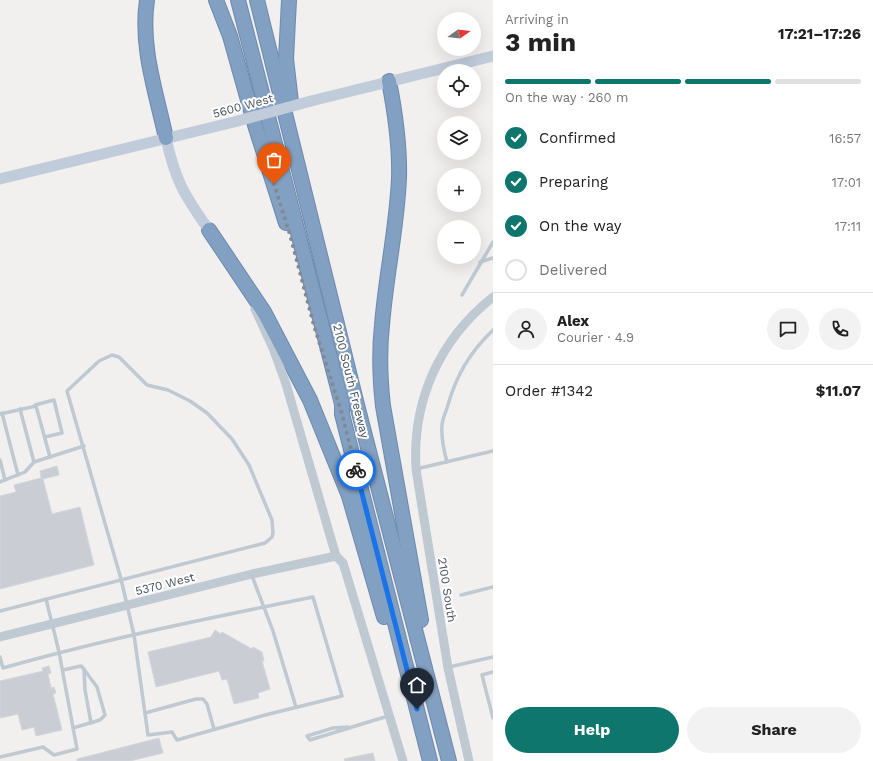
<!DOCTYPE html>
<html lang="en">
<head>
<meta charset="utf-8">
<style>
	:root { --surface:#fff; --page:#f2f2f2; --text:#222; --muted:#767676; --line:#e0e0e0; --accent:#0f766e }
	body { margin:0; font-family:"Work Sans",sans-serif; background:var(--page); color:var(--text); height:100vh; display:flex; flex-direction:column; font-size:15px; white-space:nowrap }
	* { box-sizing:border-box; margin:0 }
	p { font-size:13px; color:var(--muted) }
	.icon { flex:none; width:22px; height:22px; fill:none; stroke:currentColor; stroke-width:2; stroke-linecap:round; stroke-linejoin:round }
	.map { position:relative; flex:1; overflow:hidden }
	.drawer { display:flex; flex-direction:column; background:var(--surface); width:380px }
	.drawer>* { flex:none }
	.needle { width:26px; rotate:76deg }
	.controls { position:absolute; left:437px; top:12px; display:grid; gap:8px }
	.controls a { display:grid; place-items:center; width:44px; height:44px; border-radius:50%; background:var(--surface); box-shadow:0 4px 16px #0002; font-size:20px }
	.pin { position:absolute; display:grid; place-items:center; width:34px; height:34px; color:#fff; margin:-41px -17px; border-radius:50% 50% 50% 0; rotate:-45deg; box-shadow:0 0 4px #0007 }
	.pin .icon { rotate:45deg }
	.courier { position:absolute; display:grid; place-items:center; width:40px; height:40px; margin:-20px; border:3px solid #1a73e8; border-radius:50%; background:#fff; color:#222; box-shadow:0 1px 5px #0007 }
	.headline em { font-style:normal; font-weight:700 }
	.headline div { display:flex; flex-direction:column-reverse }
	.headline { display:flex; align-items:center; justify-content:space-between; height:68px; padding:0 12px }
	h1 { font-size:26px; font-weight:700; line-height:30px }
	.bar { display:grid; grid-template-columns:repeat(4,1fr); gap:6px 4px; align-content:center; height:48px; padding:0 12px }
	.bar i { height:5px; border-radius:3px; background:var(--line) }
	.bar .on { background:var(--accent) }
	.bar p { grid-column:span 4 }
	.line { display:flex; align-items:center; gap:10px; padding:0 12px; border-top:1px solid var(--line) }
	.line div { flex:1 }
	.round { display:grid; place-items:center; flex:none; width:42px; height:42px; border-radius:21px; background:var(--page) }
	ol { padding:0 12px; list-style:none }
	li { display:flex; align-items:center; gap:12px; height:44px }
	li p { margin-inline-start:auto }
	li .icon { padding:4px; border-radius:50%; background:var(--accent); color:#fff; stroke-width:4 }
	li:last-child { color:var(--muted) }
	li i { width:22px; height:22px; border:2px solid var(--line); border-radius:50% }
	.action { display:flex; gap:8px; margin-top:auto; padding:8px 12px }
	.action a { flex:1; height:46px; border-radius:24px; background:var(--accent); color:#fff; font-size:16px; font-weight:700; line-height:46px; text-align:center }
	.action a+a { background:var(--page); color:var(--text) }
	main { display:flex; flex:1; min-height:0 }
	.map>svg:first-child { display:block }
</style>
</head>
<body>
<main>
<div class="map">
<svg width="493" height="761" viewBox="0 0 493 761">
	<rect width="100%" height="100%" fill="#f2efef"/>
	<g fill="#caced4" stroke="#d2d5db">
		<polygon points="57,466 59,475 43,479 52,514 80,507 94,565 0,589 0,496 16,492 14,485 41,478 40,471"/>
		<polygon points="215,630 221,634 222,632 252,649 253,647 262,652 264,661 262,661 270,689 258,693 259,698 234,704 227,679 222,680 219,671 156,687 148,652 211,637"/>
		<polygon points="49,666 51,673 48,674 51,688 54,687 56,693 53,694 62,730 36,736 34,727 22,730 18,714 0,718 0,681 43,671 42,668"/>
		<polygon points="159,738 163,753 130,761 77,761 77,759"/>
		<polygon points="373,753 375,761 345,761 344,759"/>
	</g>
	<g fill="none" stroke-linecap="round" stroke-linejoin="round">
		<g stroke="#6d8aae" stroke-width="16">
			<g id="motorway">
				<path d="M147,0C140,47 156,92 166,138"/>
				<polyline points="216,0 230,36 255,125 286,223"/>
				<polyline points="238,0 342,404 342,414 430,761"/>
				<polyline points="257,0 357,405 449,761"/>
				<polyline points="289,0 286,59 291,102"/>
				<path d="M389,81C395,112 400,146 399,178C397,227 386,275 382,325C379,352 380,379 383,406L421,620"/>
				<polyline points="209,230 264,312 310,400 349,496 384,617"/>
			</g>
		</g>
		<g stroke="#bec9d2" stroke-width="3.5">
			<polyline points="480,262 493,258"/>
			<polyline points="462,295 493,242"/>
			<polyline points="35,405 54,400 62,433 45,437"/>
			<polyline points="20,409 34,462"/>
			<polyline points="2,413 18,475"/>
			<polyline points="0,414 36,406 50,457"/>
			<polyline points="0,460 5,480"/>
			<path d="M447,462C444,451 441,438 442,426C442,420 445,414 447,408C456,376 469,353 493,330"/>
			<polyline points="416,469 493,451"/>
			<polyline points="0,482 25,472 34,462 84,446"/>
			<polyline points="252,576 273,631 296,707"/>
			<polyline points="461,595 493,587"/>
			<path d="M0,611L265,543L272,537L273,533L272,520L249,465L232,439L207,413L190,401L168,390L147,385L119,357L112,355L99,361L67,391L121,579L134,635L148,735L172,732L177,740L265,715L342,696L313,597C209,618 105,639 3,668L0,657"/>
			<polyline points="449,667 493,657"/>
			<polyline points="84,669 85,690 91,723"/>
			<polyline points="63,670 81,666 83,668 97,687 105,715 100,720 73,728"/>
			<polyline points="493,672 482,675 493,718"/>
			<polyline points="145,713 196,699 203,699 207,704 214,729"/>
			<polyline points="348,727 333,728 307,736 310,740 388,716"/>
			<polyline points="0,757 43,747 54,755 77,749 59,652 46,599"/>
		</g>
		<g stroke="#bec9d2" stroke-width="9">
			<polyline points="255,309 273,348 286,384 336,556"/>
			<polyline points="336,556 343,563 403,761"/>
			<polyline points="0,637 252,574 336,556"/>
			<path d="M469,761L448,668L416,469C412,401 439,340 493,297"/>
		</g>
		<g stroke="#c0ccda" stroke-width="11">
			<polyline points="311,101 493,56"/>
			<path d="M166,138C175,180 184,195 209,230"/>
			<polyline points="0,179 238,121"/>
		</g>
		<use href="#motorway" stroke="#82a0c2" stroke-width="14"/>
		<polyline stroke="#c0ccda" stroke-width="11" points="238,121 311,101"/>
	</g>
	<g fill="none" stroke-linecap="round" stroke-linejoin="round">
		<polyline stroke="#828991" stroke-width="4" stroke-dasharray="0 7.2" points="274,184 290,235 314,326 342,414 356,470"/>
		<polyline stroke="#1a73e8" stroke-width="5" points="356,470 417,709"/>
	</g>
	<g text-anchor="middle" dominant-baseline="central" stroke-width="4" stroke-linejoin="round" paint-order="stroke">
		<g font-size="12" fill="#45525e" stroke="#fff">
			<text transform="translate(243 106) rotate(-15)">5600 West</text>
			<text transform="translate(351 381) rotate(76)">2100 South Freeway</text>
			<text transform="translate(165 584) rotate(-14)">5370 West</text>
			<text transform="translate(447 590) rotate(81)">2100 South</text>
		</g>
	</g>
</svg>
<div class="controls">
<a><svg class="needle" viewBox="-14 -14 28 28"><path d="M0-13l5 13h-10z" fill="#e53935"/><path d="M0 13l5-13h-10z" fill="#767676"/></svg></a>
<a><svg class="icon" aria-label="locate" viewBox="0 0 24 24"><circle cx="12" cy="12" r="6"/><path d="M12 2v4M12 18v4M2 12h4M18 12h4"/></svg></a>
<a><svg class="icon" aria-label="layers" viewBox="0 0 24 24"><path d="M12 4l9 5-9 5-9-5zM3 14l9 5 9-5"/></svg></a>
<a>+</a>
<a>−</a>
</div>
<div class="pin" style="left:274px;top:184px;background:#ea580c"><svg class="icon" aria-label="bag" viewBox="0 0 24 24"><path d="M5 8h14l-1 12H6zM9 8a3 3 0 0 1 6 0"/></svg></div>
<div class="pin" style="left:417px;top:709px;background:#1f2937"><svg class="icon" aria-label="home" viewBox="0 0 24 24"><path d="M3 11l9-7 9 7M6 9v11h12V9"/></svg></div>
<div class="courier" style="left:356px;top:470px"><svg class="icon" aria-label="bike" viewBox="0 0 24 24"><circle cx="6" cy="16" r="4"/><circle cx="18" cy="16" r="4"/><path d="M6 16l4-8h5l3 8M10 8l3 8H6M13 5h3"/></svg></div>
</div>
<section class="drawer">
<div class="headline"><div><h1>3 min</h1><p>Arriving in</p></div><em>17:21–17:26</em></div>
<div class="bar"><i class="on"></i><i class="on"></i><i class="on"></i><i></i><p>On the way · 260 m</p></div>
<ol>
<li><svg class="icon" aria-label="check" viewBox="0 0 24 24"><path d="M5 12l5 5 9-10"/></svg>Confirmed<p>16:57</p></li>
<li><svg class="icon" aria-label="check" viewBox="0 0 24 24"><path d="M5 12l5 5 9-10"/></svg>Preparing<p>17:01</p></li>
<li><svg class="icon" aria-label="check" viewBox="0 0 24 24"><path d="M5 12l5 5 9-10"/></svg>On the way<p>17:11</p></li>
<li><i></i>Delivered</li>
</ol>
<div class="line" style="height:72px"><a class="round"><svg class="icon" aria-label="person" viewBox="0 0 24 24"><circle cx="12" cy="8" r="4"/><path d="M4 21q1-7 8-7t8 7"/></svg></a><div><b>Alex</b><p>Courier · 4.9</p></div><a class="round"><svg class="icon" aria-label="chat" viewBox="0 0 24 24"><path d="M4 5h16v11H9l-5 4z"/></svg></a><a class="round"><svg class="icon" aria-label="phone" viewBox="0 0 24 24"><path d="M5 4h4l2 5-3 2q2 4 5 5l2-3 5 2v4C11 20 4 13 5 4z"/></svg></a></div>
<div class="line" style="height:52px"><div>Order #1342</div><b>$11.07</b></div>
<div class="action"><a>Help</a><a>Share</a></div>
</section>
</main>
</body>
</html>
